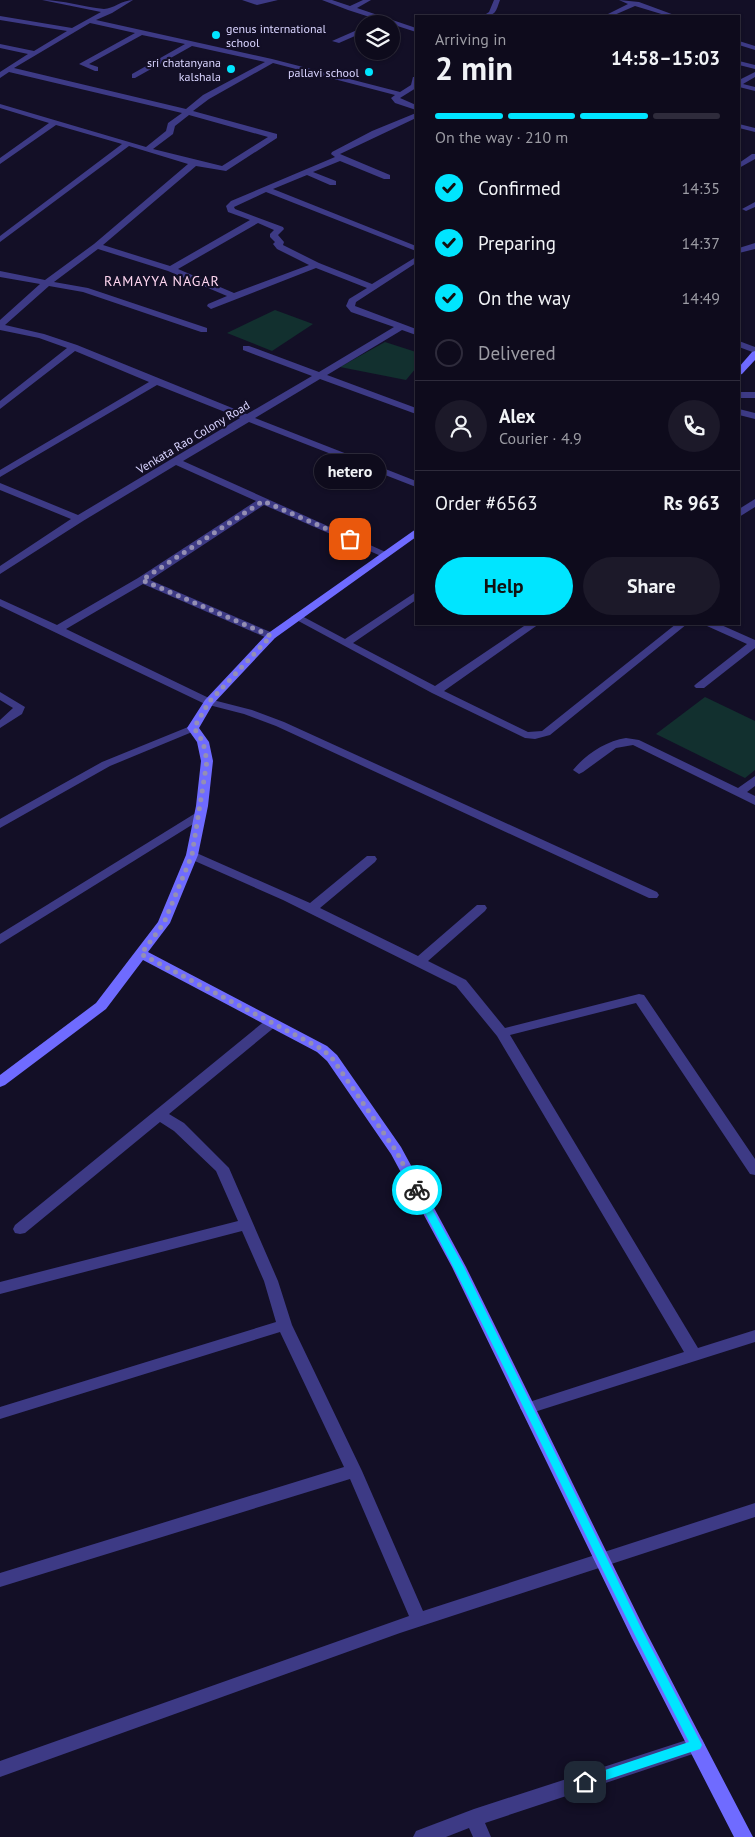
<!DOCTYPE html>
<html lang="en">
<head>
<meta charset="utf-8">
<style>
	:root { --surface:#0e0b1c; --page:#1c1929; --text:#f1f3f6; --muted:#9b9ba3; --line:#2e2b3b; --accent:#00e5ff }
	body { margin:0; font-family:"PT Sans",sans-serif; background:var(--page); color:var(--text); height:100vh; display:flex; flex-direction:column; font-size:19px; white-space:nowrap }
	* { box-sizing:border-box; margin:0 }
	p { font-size:16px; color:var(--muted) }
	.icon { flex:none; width:28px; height:28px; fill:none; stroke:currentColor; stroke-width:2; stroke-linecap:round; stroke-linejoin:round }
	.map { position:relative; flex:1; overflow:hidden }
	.panel { position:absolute; left:415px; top:15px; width:325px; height:610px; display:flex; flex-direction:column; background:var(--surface); border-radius:0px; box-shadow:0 1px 4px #0004,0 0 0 1px var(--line) }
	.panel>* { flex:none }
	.buttons { position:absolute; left:355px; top:15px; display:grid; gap:10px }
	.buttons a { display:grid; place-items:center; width:45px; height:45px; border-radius:50%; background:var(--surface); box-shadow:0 1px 4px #0004,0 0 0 1px var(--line); font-size:25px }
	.pin { position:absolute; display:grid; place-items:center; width:42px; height:42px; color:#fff; margin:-21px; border-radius:10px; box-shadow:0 2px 8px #0006 }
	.courier { position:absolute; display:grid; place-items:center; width:50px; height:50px; margin:-25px; border:4px solid #00e5ff; border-radius:50%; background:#fff; color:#222; box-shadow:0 1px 6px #0007 }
	.bubble { position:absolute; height:35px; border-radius:18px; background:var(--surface); box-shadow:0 1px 4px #0004,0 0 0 1px var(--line); font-size:16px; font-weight:700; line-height:35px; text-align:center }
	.head em { font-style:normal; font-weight:700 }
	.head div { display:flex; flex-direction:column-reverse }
	.head { display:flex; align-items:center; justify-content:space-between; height:85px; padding:0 20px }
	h1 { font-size:32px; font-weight:700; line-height:38px }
	.bar { display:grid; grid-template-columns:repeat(4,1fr); gap:8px 5px; align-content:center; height:60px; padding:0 20px }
	.bar i { height:6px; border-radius:4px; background:var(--line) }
	.bar .on { background:var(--accent) }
	.bar p { grid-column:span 4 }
	.line { display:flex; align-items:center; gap:12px; padding:0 20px; border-top:1px solid var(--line) }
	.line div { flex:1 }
	.round { display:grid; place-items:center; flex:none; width:52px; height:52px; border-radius:26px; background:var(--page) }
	ol { padding:0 20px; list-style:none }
	li { display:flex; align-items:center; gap:15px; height:55px }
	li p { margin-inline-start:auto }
	li .icon { padding:5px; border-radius:50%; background:var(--accent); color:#111; stroke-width:4 }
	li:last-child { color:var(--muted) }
	li i { width:28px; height:28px; border:2px solid var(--line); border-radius:50% }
	.action { display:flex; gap:10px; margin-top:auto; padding:10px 20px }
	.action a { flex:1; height:58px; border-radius:30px; background:var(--accent); color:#111; font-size:20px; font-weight:700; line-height:58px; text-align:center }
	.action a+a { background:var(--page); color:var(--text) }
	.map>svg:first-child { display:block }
</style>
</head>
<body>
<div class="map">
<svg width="755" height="1837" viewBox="0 0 755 1837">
	<rect width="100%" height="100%" fill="#130f26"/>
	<g fill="#12302f">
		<polygon points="275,310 313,324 272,351 227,333"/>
		<polygon points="385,342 416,352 416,368 406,380 340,367"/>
		<polygon points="705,697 755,721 755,770 745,778 656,734"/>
	</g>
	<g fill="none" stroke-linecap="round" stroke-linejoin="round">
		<g fill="#3d3a85" fill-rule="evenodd">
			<path d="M42,0C63,0 83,7 104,9C113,9 122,0 133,0L112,13L96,20L272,59L400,92L411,85L413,77H416V88L400,98L416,105V110L395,103L391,98L395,95L273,63L209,99L193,111L277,134V138L226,171L196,166L103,245L170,266L250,220L228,212L226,206L231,201L335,157L331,154L332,152L372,131L416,113V118L340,154L390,175V179H384L340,161L313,172L336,181V185H330L307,175L273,189L416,246V251L266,192L234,207L235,209L283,227L284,229L278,235L284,242L283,245L319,263L372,284L416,257V263L356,302L355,306L416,329V335L402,330L327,375L416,408V414L320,379L255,418L416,481V487L249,422L183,461L390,554L385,557L381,556L264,505L150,580L275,634L276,636L275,638H267L143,584L66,629L213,700L252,710L284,722L657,892L659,895L657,898H649L276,726L244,714L205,704L0,606V599L57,625L138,578L256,501L176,465L83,521L0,574V566L71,519L0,490V483L78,515L240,418L157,385L0,477V470L149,382L75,351L0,409V401L67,348L39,338L0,330V320L40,284L0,277V271L45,280L94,244L188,164L129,146L0,242V236L122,144L56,125L0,164V158L49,123L0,108V104L146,147L166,131L168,123L182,113L9,72L0,78V72L28,54L0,48V44L34,51L67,31L0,20V16L72,28L101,12ZM90,23L135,33L79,64L95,71H98V67L89,64L142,35L185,44L132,74V78H135L192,46L265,62L203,95L186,109L14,68ZM189,115L268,137L222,166L153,149L173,134L175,126ZM258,223L274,230L270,234V237L275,242L273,244L277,249L309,265L234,293L178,269ZM98,249L168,271L227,296L208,304L207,306L211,309L316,268L367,288L349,299L346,306L351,312L394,327L319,372L249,346H243V350L312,376L247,414L77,345L44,334L5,325L49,286L83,292L201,332H207V328L88,288L54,282Z"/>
			<polygon points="242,0 278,0 257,5"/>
			<polygon points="322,0 332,0 350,6 363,0 371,0 357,8 416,28 416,32 348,10"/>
			<path d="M494,0H500C496,11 496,16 483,16L489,12Z"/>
			<polygon points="619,0 639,2 677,16 668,16 635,6 612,16 604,16 628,4"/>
			<polygon points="364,27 364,32 339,43 332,41"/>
			<polygon points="739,41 755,46 755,50 739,45"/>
			<polygon points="739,61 755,65 755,69 739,65"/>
			<polygon points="755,72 755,77 743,84 755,87 755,91 739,87 739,80"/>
			<polygon points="739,124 755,128 755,132 739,128"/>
			<polygon points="752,154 755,154 755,159 739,168 739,163"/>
			<polygon points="755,202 755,207 746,211 742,209"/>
			<polygon points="755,243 755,249 739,253 739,248"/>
			<polygon points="739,341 755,347 755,353 739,347"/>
			<rect x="739" y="392" width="16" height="6"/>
			<polygon points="739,409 755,413 755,419 739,415"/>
			<polygon points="755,499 755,507 739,517 739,509"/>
			<polygon points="416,592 416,600 353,643 435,686 527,624 539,624 444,691 528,732 542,731 676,624 687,624 550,735 535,739 525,738 432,693 291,617 296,614 300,615 345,639"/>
			<polygon points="706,624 719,624 755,640 755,648 704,688 696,688 694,686 696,684 747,644 707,626"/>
			<polygon points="0,692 25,707 22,714 0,728 0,720 13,708 0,700"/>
			<polygon points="193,725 197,726 199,728 197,730 110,766 0,828 0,819 102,762"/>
			<path d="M626,738L639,740L738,788L755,776V786L747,792L755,796V805L633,745L616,748L583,772L579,774L573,770C586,754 606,741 626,738Z"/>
			<polygon points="199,811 205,815 203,818 0,944 0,934"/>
			<polygon points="192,851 310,903 367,856 375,856 377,859 375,862 320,908 418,956 477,905 485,905 487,908 485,911 428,961 466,980 505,1028 639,994 644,995 755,1159 755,1175 750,1174 636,1003 510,1035 698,1348 755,1330 755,1342 528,1414 523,1412 520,1408 523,1404 684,1352 497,1036 456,986 283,900 188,858 186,855 188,852"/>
			<polygon points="271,1018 276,1020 278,1023 276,1026 169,1114 184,1123 229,1168 278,1281 292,1325 362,1471 423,1611 755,1503 755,1517 400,1633 0,1777 0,1761 409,1616 350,1479 0,1587 0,1573 344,1467 280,1332 0,1419 0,1407 276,1322 264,1281 242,1231 0,1294 0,1282 238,1221 216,1171 174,1131 160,1122 25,1233 20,1234 15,1233 13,1229 15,1225 266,1020"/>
			<polygon points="696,1737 702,1739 705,1745 702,1751 485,1823 491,1837 473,1837 469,1828 446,1837 413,1837 416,1831 474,1809"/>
		</g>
		<g fill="#6f6bff" fill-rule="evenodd">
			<polygon points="755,351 755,360 742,374 739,375 739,367 752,352"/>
			<polygon points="416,529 416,537 275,638 213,704 199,728 209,742 213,761 208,806 198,855 170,923 148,952 327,1046 337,1055 401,1147 466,1267 644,1628 753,1837 734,1837 632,1638 452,1267 391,1154 327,1061 317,1052 143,960 106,1009 5,1085 0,1087 0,1075 96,1003 158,922 186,855 196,806 201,761 197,742 187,728 205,700 267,634"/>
		</g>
	</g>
	<path fill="#00e5ff" d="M417,1186L420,1187L464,1267L642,1630L700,1741L702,1745L700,1749L585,1787L581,1785L579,1782L581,1778L689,1742C594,1559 510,1371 413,1190Z"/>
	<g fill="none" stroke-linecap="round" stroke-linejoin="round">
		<polyline stroke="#948fb3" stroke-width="5" stroke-dasharray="0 9" points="350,539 263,501 142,580 271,636 209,702 194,728 203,742 207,761 192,855 164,923 141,954 322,1049 332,1058 396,1151 417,1190"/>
	</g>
	<g fill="#00e5ff" stroke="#130f26" stroke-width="2">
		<circle cx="216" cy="35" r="5"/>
		<circle cx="231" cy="69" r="5"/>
		<circle cx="369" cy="72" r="5"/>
	</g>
	<g text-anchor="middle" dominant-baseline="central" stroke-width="4.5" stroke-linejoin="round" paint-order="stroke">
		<g font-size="12" fill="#d9d4ff" stroke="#130f26" text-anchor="end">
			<text x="226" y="28" text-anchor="start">genus international<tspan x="226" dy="14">school</tspan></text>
			<text x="221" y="62">sri chatanyana<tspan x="221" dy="14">kalshala</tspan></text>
			<text x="359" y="72">pallavi school</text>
		</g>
		<g font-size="12" fill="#d9d4ff" stroke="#130f26">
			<text transform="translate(193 437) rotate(-31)">Venkata Rao Colony Road</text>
		</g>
		<g font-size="14" letter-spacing="1" fill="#ffd6f0" stroke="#130f26">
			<text x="162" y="281">RAMAYYA NAGAR</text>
		</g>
	</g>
</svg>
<div class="buttons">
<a><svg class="icon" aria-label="layers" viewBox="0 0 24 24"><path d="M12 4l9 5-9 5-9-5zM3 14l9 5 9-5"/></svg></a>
</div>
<div class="pin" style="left:350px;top:539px;background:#ea580c"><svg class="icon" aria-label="bag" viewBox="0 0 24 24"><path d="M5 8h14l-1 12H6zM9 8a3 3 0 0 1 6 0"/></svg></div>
<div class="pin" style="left:585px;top:1782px;background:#1f2937"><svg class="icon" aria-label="home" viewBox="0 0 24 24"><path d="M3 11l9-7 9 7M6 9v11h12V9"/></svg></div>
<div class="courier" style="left:417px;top:1190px"><svg class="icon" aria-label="bike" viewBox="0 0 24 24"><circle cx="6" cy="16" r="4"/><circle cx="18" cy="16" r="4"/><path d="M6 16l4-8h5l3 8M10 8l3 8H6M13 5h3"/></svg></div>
<div class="bubble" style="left:314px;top:454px;width:72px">hetero</div>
<section class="panel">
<div class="head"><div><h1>2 min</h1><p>Arriving in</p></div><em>14:58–15:03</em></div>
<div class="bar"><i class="on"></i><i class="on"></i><i class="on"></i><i></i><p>On the way · 210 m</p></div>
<ol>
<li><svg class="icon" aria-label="check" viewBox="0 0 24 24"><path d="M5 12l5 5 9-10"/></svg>Confirmed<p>14:35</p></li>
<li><svg class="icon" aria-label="check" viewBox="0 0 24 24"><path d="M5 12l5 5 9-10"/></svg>Preparing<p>14:37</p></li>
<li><svg class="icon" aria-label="check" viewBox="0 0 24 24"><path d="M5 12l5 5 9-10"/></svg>On the way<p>14:49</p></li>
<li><i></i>Delivered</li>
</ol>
<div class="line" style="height:90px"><a class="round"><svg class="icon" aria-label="person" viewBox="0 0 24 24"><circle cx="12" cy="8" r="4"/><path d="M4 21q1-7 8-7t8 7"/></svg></a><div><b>Alex</b><p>Courier · 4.9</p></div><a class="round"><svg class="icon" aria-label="phone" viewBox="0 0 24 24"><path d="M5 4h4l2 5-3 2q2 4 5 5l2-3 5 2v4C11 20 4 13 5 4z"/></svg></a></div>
<div class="line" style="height:65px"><div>Order #6563</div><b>Rs 963</b></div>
<div class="action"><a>Help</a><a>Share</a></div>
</section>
</div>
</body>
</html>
